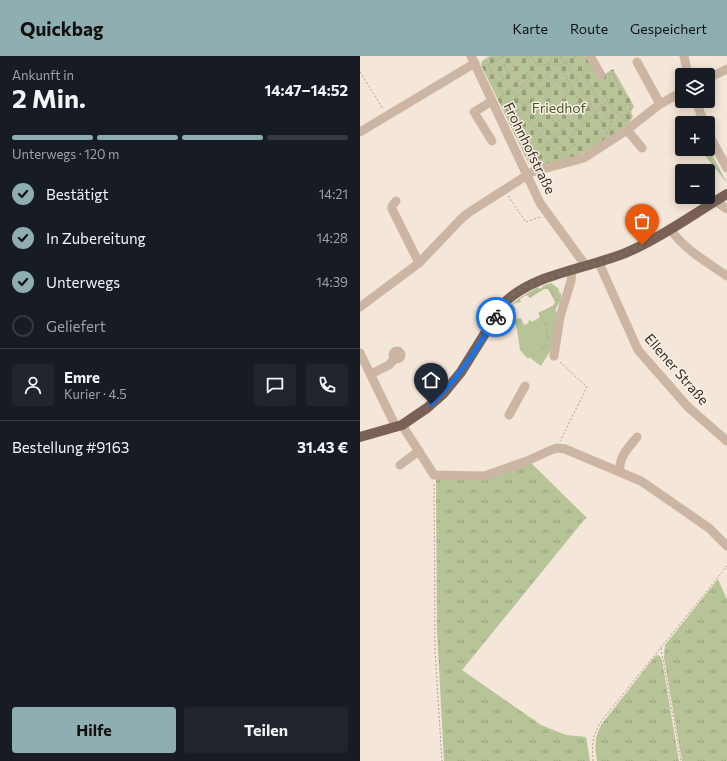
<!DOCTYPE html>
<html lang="de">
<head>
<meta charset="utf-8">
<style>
	:root { --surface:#171b24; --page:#20242c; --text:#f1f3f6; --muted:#9ea1a6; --line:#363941; --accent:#8faeb1 }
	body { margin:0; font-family:Commissioner,sans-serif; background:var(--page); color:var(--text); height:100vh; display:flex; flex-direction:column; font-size:15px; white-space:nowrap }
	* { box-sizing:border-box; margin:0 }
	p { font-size:13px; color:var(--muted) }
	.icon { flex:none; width:22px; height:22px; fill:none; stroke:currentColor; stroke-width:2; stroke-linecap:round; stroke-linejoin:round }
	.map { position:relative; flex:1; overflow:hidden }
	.panel { display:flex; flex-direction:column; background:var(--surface); width:360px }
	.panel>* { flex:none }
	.fabs { position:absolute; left:315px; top:12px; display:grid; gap:8px }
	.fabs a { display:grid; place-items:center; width:40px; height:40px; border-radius:4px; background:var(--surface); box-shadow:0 2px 10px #0003; font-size:20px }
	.pin { position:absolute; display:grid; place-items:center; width:34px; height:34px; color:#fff; margin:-41px -17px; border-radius:50% 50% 50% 0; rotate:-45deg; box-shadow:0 0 4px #0007 }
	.pin .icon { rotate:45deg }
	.courier { position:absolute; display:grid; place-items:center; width:40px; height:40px; margin:-20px; border:3px solid #1a73e8; border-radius:50%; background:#fff; color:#222; box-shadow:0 1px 5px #0007 }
	.head em { font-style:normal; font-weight:700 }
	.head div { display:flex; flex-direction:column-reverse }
	.head { display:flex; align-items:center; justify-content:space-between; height:68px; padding:0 12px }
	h1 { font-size:26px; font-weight:700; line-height:30px }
	.bar { display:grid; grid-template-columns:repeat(4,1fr); gap:6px 4px; align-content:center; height:48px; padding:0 12px }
	.bar i { height:5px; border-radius:3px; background:var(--line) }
	.bar .selected { background:var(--accent) }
	.bar p { grid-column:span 4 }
	.line { display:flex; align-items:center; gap:10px; padding:0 12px; border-top:1px solid var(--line) }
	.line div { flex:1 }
	.round { display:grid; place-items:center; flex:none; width:42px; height:42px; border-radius:4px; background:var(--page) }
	ol { padding:0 12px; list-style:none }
	li { display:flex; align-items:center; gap:12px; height:44px }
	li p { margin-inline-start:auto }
	li .icon { padding:4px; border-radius:50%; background:var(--accent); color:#111; stroke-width:4 }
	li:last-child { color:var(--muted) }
	li i { width:22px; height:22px; border:2px solid var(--line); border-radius:50% }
	.action { display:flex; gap:8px; margin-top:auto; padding:8px 12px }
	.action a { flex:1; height:46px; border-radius:4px; background:var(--accent); color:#111; font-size:16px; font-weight:700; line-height:46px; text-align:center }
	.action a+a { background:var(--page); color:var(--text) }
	header { display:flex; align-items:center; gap:24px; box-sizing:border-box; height:56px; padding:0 20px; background:var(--accent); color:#111 }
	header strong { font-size:19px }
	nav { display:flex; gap:22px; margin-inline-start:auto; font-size:14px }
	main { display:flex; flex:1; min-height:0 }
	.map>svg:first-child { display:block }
</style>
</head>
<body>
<header>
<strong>Quickbag</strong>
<nav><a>Karte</a><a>Route</a><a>Gespeichert</a></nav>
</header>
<main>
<section class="panel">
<div class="head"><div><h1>2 Min.</h1><p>Ankunft in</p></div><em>14:47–14:52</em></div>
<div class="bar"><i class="selected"></i><i class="selected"></i><i class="selected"></i><i></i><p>Unterwegs · 120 m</p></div>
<ol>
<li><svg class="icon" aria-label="check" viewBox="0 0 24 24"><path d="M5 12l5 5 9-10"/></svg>Bestätigt<p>14:21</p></li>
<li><svg class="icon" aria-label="check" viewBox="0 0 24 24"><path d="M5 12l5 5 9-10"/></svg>In Zubereitung<p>14:28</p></li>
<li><svg class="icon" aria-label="check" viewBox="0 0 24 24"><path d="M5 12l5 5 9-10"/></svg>Unterwegs<p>14:39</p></li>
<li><i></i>Geliefert</li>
</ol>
<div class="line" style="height:72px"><a class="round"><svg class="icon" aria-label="person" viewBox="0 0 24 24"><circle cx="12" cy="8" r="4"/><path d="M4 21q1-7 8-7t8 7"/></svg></a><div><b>Emre</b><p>Kurier · 4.5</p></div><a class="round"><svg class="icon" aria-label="chat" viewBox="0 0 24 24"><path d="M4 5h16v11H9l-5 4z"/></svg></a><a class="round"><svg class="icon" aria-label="phone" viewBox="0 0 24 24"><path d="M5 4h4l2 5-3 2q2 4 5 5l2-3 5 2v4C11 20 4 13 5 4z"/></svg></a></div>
<div class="line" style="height:52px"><div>Bestellung #9163</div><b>31.43 €</b></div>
<div class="action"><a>Hilfe</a><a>Teilen</a></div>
</section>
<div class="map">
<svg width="367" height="705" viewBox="0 0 367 705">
	<defs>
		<pattern id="grass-tufts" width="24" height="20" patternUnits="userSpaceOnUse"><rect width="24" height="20" fill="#b6c497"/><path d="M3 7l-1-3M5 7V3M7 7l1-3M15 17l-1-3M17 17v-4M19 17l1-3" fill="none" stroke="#959f7b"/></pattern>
		<pattern id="cemetery-stones" width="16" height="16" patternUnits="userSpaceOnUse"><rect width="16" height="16" fill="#b6c497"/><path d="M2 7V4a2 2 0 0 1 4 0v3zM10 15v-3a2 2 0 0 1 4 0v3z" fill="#959f7b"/></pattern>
	</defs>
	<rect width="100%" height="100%" fill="#f4e6d8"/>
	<g fill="url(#grass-tufts)">
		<polygon points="348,93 350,95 367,127 342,96"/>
		<polygon points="166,402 227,462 224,464 102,614 181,669 206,679 226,681 230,705 84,705 77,575 76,419 124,420"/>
		<polygon points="358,523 367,544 367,705 322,705 304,602 305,589"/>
		<path d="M296,599L300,600L302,604L319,705H237C235,689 234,684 241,669Z"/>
	</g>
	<polygon fill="url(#cemetery-stones)" points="130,0 228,0 240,21 253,13 274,50 271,56 273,61 268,68 246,83 239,89 211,103 175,110 168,106 121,9 122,5"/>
	<path fill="#b6c497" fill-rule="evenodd" d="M191,227L199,233L198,235L199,237H201V244L195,254L198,258L191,294L181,310L169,301L168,303L160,294L157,273L155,267L142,258C154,245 163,239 178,231L179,233L183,231L182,230ZM184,233H188L195,246L193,250L178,257L180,261L172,266L170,264L168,265L169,267L164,269L161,262L156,263L154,260V256L156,254L153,248L161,246L160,243L167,239L170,242Z"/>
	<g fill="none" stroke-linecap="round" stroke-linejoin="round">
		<g stroke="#b99f8d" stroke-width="1" stroke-dasharray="2 2" stroke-linecap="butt">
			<polyline points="126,0 127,0"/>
			<polyline points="144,0 128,9 141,37 201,100"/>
			<polyline points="170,0 177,9 178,6 184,0"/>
			<polyline points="201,0 204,6"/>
			<polyline points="206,6 247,77"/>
			<polyline points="188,7 195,1"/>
			<polyline points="144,9 149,19"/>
			<polyline points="228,12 222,16 251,67"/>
			<polyline points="0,16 23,53"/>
			<polyline points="166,18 190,45 175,59"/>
			<polyline points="186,19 191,24"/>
			<polyline points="249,19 252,17 271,51 270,56 262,61"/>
			<polyline points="143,24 137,13 150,5 155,14"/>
			<polyline points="179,26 192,13"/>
			<polyline points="237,26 252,52 266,65"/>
			<polyline points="137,29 158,12 168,0"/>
			<polyline points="162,30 167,36"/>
			<polyline points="186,31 188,33 197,24 208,37"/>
			<polyline points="150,34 206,94"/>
			<polyline points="154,37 169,23"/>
			<polyline points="157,40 172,26"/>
			<polyline points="140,41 175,10 188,8 199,10 216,0"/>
			<polyline points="165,49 202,15"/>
			<polyline points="182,52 221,95"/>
			<polyline points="213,53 237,80 239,83"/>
			<path d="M156,54C156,66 167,98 177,106"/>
			<polyline points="187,57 213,34"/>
			<polyline points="205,60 217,74"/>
			<polyline points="196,68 219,45 200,10"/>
			<polyline points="247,78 253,63 252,52"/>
			<polyline points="209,82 247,45"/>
			<polyline points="202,99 214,88"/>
			<polyline points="172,107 175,96 189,87 210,66"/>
			<polyline points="148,140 166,166 180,161"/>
			<polyline points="186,231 191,234 197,245"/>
			<polyline points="192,240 200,235"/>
			<polyline points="169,241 181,233 182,235"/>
			<polyline points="186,269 180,258 196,248"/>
			<polyline points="189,282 185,271 188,267 191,265"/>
			<polyline points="182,290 183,293 188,289"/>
			<polyline points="200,306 227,331 200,385"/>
			<polyline points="74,428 75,594 82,705"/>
			<polyline points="301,592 321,705"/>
			<path d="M233,705C232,685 232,681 242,664L367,510"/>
		</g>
		<g stroke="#cdb5a3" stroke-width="9">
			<polyline points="111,0 180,147 226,210"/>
			<polyline points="230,0 241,19"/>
			<polyline points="324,0 328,19"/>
			<polyline points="277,6 300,48"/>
			<polyline points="348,22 367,13"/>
			<polyline points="132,45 114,56 132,85"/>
			<polyline points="336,45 344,67"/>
			<polyline points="267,74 282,92"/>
			<polyline points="0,76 115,7"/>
			<polyline points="348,77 367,112"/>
			<polyline points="36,145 32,150 32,153 59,207"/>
			<polyline points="355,145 367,153"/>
			<path d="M310,173C325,194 347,206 367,220"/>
			<polyline points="239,207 278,294 328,351 367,385"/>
			<polyline points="0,251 59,207 100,164 108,157 172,116 224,102 267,74 300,48 322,36"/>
			<circle cx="37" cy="299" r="4"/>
			<polyline points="0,297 36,371"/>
			<polyline points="194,300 200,261 211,225 212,215"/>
			<polyline points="11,318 29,309 35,302"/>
			<polyline points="149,359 165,330"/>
			<polyline points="42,369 74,419 124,420 167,405 191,394 197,392 205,393 281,425 349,472 367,490"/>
			<polyline points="40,409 59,395"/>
			<path d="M260,416C258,402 268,392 277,381"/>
		</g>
		<path stroke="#7b6155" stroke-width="10" d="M0,381L42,369L67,352L83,338L101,316L144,247C175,216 230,213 270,195C304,180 335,157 367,138"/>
	</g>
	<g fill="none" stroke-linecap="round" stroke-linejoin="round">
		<path stroke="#796c64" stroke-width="4" stroke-dasharray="0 7.2" d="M136,261C147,241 156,234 177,225L256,201L282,189"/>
		<path stroke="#1a73e8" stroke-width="5" d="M71,348C98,324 117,292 136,261"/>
	</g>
	<g text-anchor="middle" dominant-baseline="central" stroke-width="3" stroke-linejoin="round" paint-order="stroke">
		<g font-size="14" fill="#485827" stroke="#fbf0e5">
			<text x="199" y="51">Friedhof</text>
		</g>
		<g font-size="14" fill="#372b26" stroke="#fbf0e5">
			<text transform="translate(170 92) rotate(64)">Frohnhofstraße</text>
			<text transform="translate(317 313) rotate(49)">Ellener Straße</text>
		</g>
	</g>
</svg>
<div class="fabs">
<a><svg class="icon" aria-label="layers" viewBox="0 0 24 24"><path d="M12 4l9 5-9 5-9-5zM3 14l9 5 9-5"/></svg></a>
<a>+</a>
<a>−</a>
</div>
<div class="pin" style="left:282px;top:189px;background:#ea580c"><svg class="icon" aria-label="bag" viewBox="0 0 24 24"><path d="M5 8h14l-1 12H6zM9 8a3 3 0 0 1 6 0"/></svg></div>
<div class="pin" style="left:71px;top:348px;background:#1f2937"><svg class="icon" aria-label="home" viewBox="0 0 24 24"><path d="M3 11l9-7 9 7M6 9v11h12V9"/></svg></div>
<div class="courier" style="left:136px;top:261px"><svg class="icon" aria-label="bike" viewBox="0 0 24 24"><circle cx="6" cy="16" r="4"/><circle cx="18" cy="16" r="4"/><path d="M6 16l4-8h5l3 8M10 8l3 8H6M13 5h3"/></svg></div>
</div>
</main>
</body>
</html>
